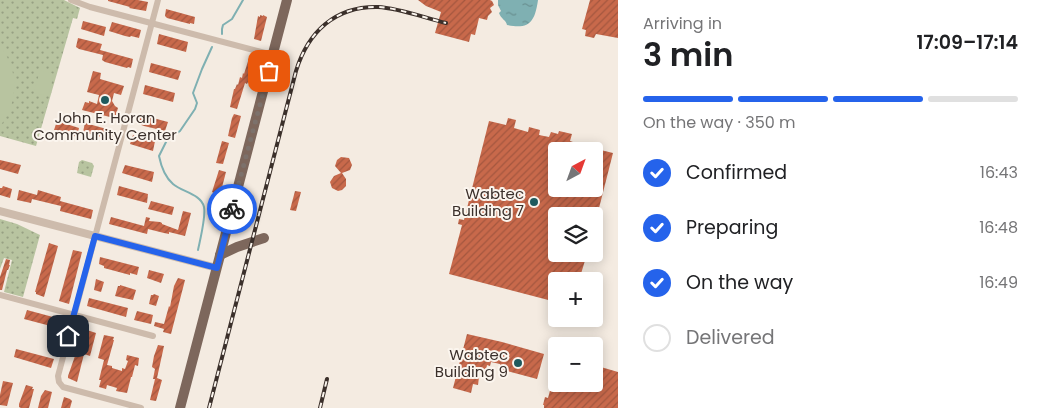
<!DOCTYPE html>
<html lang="en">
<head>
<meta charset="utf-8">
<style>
	:root { --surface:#fff; --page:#f6f6f6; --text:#202124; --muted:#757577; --line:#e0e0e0; --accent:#2563eb }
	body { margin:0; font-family:Poppins,sans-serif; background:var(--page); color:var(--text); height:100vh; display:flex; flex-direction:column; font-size:19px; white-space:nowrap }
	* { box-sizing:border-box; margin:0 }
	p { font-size:16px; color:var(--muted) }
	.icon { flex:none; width:28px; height:28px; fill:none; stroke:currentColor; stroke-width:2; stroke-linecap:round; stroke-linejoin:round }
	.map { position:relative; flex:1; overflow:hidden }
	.drawer { display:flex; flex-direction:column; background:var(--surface); width:425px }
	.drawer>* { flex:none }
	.needle { width:32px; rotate:41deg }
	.fabs { position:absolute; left:548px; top:142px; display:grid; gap:10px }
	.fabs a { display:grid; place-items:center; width:55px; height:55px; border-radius:5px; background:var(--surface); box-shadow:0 2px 12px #0003; font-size:25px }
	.pin { position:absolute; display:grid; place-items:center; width:42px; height:42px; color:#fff; margin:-21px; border-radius:10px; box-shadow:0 2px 8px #0006 }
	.courier { position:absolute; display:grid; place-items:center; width:50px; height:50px; margin:-25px; border:4px solid #2563eb; border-radius:50%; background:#fff; color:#222; box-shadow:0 1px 6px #0007 }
	.head em { font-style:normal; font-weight:600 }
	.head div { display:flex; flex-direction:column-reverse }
	.head { display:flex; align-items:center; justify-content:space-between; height:85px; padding:0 25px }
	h1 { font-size:32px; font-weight:600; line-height:38px }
	.bar { display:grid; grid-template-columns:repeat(4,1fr); gap:8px 5px; align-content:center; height:60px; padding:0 25px }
	.bar i { height:6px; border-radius:4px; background:var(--line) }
	.bar .current { background:var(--accent) }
	.bar p { grid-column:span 4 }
	ol { padding:0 25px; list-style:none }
	li { display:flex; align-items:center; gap:15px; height:55px }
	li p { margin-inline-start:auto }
	li .icon { padding:5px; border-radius:50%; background:var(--accent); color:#fff; stroke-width:4 }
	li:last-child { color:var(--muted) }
	li i { width:28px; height:28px; border:2px solid var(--line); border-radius:50% }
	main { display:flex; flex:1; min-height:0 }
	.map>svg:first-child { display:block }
</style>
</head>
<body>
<main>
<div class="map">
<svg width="618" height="408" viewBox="0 0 618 408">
	<defs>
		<pattern id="grass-dots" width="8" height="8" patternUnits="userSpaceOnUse" patternTransform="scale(1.25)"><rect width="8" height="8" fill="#b8c4a0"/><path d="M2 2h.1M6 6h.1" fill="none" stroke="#97a083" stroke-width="1.8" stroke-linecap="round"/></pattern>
		<pattern id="water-ripples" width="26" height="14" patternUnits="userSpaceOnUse" patternTransform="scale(1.25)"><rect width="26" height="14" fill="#7fb0b2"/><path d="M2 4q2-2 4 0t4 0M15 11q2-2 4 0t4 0" fill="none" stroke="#699091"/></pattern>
		<pattern id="building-hatch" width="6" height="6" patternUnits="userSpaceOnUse" patternTransform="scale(1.25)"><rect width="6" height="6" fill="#c8694b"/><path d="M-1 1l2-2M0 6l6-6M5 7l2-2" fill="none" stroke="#a4573f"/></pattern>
	</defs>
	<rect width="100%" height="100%" fill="#f4ebe1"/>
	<g fill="url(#grass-dots)">
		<polygon points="0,0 64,0 80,8 77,19 73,18 36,146 0,136"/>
		<polygon points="82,160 92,163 94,166 91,177 77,173 79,162"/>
		<polygon points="0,219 17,224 40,235 23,297 4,292 12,260 4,258 0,269"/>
	</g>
	<g fill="#b8c4a0">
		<path d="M0,46C19,70 19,102 0,126Z"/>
		<polygon points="40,70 54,74 48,96 34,93"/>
	</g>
	<path fill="url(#water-ripples)" d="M498,0H538C535,21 530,30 507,25C506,20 501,19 499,13L501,11L498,5Z"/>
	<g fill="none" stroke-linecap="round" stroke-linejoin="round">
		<g stroke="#7fb0b2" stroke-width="2">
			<polyline points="222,34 222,29 223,25 232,19 243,0"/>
			<path d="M198,250C200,240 206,217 204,207C201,194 182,192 173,184C166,178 161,166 159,156L167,140L180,131L195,109L197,103L193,93L202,69L212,47"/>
		</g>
	</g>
	<g fill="url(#building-hatch)" fill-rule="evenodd">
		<polygon points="108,0 138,0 148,2 146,11 129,8 130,7 108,1"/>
		<polygon points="418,0 490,0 492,1 494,5 490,8 492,12 488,16 487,20 479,18 475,35 471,34 469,42 435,33 441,12 426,6"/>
		<polygon points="590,0 618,0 618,38 596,34 594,38 585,36 586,30 582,29"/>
		<polygon points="166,9 195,17 194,24 190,23 190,24 167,18 165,16"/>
		<polygon points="260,15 263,16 263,15 267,17 261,41 254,39 258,16 260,17"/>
		<polygon points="83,21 106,27 104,36 81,29"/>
		<polygon points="112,22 141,30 139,38 131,36 130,37 125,36 109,31"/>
		<polygon points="159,34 188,42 186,52 157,44"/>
		<polygon points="78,38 102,44 100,50 133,59 131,68 128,67 127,68 105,62 102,60 103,55 79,49 76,47"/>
		<polygon points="249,58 255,60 251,80 249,82 248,82 247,84 245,83 237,109 230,107 234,89 235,89 237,84 238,85 240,77 242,78 243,73 244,74"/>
		<polygon points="151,63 181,71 178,80 149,72"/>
		<polygon points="93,71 101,73 100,79 124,86 121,95 114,93 112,101 115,106 118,108 115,118 114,117 114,118 82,110 85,102 89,103 89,101 97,104 99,95 87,92"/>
		<polygon points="145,85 175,93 173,102 143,94"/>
		<polygon points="138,114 168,122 165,131 144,126 136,123"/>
		<polygon points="234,114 241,116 235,138 228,136 232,118"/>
		<path d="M508,118L516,120L514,128L528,132L529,127L540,130L539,135L549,137L551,132L558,134L559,131L572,134L570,141L576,143V144L613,153L597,216H556V254H587L580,277L566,273L564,281H556V302L449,274L462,225L458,224L459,219L464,220L489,121L506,125ZM556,151H594V189H556Z"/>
		<polygon points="57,121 79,128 77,137 54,130"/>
		<polygon points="85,123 114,131 112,140 83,132"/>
		<polygon points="133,135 155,141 153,151 130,144"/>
		<polygon points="222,141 229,143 223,164 216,163"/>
		<polygon points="341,157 349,158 352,165 350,170 342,173 346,179 346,186 342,190 338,191 332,188 330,182 334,176 341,173 335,166 337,160"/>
		<polygon points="0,160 21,165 18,174 0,169"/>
		<polygon points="125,165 154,172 152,182 122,173"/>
		<polygon points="219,170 226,172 220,195 213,194 214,193 212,192"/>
		<polygon points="3,186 12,189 10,198 0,195 0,188 2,188"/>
		<polygon points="119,186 148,194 147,203 117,195"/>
		<polygon points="19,190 37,195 38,190 61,197 60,201 93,210 91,219 60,211 61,206 32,199 31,203 17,200"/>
		<polygon points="295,191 301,192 296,211 290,210"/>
		<polygon points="151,201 174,207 172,215 148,209"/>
		<polygon points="183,211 191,213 185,236 169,232 169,234 164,233 148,229 147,234 109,224 111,217 144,226 146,217 150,218 149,221 160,222 162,223 162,224 178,230"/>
		<polygon points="49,243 58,246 44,297 36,294 36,292 35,292"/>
		<polygon points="73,250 82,252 69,304 59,301"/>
		<polygon points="100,257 139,267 137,275 130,273 130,275 104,268 104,266 99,264"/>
		<polygon points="6,259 10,260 9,265 10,265 8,270 7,270 2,290 0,290 0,277"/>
		<polygon points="149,270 164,274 161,283 147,278"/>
		<polygon points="178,278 185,280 184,284 171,334 163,332 164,329 154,326 155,322 164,324 169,306 170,307 174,286"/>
		<polygon points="96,279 104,282 101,292 94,290"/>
		<polygon points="120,285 136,290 133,300 115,296 118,286 120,286"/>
		<polygon points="154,294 159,296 156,306 149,304 151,295 153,295"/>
		<polygon points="89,298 128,308 126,317 87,306"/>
		<polygon points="27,310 64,320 62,329 24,319"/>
		<polygon points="137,311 153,315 151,324 134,320"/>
		<polygon points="87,330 96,333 90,356 84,354 77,382 68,378 68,376 75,356 79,357"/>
		<polygon points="467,334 502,342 544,354 537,379 500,369 500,364 491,362 490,366 487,365 486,370 478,367 476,376 479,377 478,385 473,384 471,393 453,388"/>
		<polygon points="104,335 114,337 113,340 114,340 107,365 112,366 112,368 122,371 122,368 125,369 128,361 126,360 127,355 139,358 138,366 135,365 132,377 131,377 127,393 116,391 117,388 107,385 106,389 99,387 101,380 99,380 104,360 98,358"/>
		<polygon points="158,345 164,346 157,378 162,380 156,401 150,400 155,379 153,379 155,369 152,367 154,356"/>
		<polygon points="16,349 54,359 51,368 14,357"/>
		<polygon points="594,365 618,372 618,408 544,408 544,405 543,405 545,397 548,398 555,372 556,372 556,384 594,384"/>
		<polygon points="3,381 13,383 7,406 0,405 0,395"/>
		<polygon points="26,385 33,387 32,389 34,389 29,408 21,408 19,407 19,404"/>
		<polygon points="45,390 52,392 48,408 38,408 41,396"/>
		<polygon points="64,397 70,399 72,401 70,408 61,408"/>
	</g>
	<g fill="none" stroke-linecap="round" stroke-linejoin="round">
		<g stroke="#cdbbac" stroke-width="6">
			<polyline points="71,0 90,7 273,55"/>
			<polyline points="0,295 153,336"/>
			<polyline points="141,408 63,387 59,382 58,376 158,0"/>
		</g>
		<polyline stroke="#cdbbac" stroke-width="8" points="0,211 217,268"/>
		<g stroke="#7d675c" stroke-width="10">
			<polyline points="220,255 237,247 264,238"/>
			<polyline points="180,408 287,0"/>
		</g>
		<g stroke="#3b302b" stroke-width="4">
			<g id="rail">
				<path d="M209,408L296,71C308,32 335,6 378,7C399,8 425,18 446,23"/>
				<polyline points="320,408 327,379"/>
			</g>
		</g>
		<use href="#rail" stroke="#fbf5ee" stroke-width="2" stroke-dasharray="5.5" stroke-linecap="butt"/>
	</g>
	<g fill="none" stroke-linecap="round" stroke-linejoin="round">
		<polyline stroke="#7c716b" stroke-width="5" stroke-dasharray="0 9" points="232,209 269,71"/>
		<polyline stroke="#2563eb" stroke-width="6" points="68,336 95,236 217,268 232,209"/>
	</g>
	<g fill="#1f5a5e" stroke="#fbf5ee" stroke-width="2">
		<circle cx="105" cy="100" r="5"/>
		<circle cx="534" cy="202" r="5"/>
		<circle cx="518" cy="363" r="5"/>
	</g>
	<g text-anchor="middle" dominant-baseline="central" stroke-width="4" stroke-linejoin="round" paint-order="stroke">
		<g font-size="15" fill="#3b302b" stroke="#fbf5ee" text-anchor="end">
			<text x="105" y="117" text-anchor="middle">John E. Horan<tspan x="105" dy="17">Community Center</tspan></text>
			<text x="524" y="193">Wabtec<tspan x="524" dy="17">Building 7</tspan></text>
			<text x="508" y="354">Wabtec<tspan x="508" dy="17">Building 9</tspan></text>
		</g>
	</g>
</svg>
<div class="fabs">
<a><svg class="needle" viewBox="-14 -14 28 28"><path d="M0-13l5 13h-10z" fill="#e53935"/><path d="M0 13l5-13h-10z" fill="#757577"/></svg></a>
<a><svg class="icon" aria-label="layers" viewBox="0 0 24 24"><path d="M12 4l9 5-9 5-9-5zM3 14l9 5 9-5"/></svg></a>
<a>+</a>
<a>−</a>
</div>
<div class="pin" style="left:269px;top:71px;background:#ea580c"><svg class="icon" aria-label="bag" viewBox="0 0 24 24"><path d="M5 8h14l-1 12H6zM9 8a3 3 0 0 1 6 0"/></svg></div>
<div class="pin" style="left:68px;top:336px;background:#1f2937"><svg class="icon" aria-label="home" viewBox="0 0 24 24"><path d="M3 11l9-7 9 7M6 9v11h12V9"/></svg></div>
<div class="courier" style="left:232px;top:209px"><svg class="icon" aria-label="bike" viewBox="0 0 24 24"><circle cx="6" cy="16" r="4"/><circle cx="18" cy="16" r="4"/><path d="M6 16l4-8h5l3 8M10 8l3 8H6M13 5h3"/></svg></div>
</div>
<section class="drawer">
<div class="head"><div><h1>3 min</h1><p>Arriving in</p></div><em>17:09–17:14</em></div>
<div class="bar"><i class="current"></i><i class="current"></i><i class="current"></i><i></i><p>On the way · 350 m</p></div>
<ol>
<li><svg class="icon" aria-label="check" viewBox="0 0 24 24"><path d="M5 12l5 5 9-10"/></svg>Confirmed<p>16:43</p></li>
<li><svg class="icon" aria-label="check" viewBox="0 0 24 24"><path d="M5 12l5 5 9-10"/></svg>Preparing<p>16:48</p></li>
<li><svg class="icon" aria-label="check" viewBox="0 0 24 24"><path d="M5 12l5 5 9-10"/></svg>On the way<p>16:49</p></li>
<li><i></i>Delivered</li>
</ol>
</section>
</main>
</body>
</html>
